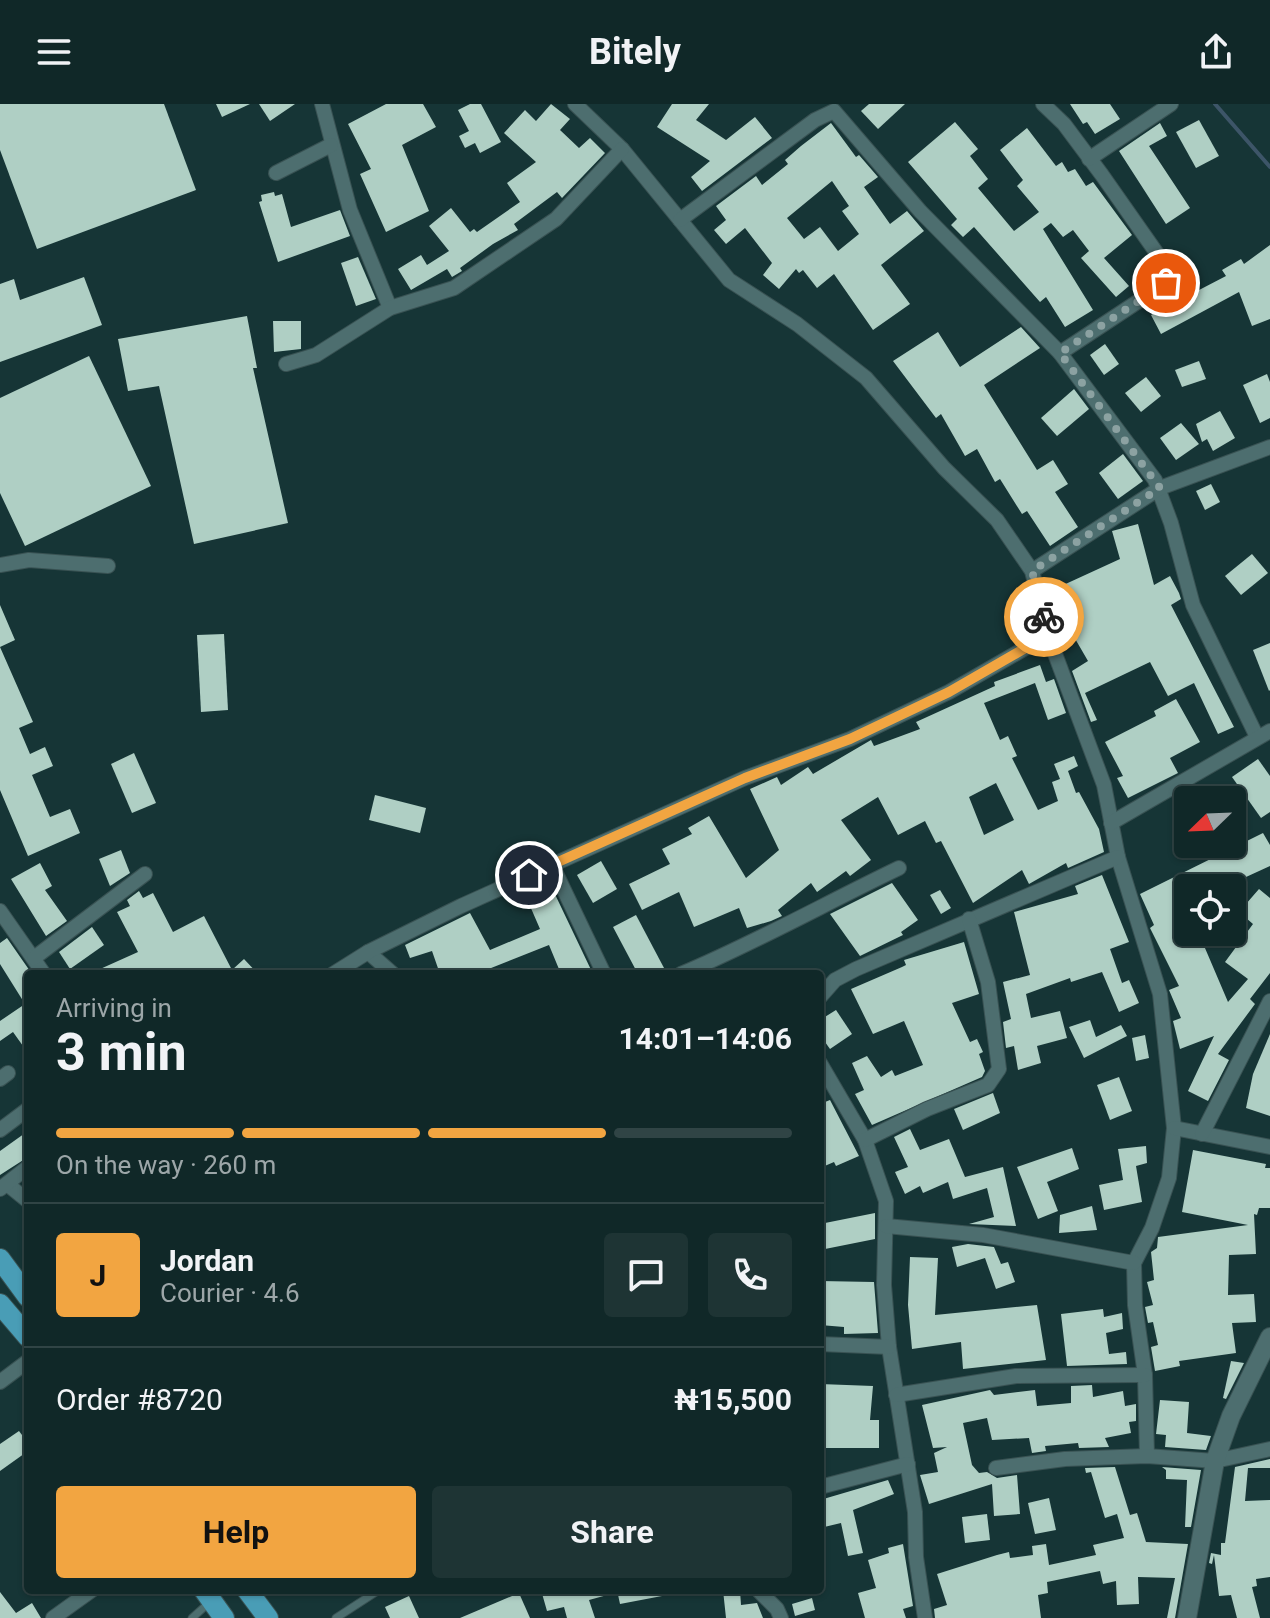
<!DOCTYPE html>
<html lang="en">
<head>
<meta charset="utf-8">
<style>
	:root { --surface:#102828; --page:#1e3434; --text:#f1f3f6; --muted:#9ca6a8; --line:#304445; --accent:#f2a541 }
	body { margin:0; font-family:Roboto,sans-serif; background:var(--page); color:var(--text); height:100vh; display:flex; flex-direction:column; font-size:30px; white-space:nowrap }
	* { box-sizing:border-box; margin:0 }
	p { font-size:26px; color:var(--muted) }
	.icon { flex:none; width:44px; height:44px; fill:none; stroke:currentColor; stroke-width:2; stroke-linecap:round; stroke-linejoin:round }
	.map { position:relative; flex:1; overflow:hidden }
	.details { position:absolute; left:24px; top:866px; width:800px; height:624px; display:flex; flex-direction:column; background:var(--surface); border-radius:8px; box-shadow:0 2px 6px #0004,0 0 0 2px var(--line) }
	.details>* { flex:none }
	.needle { width:52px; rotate:247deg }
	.fabs { position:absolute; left:1174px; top:682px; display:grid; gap:16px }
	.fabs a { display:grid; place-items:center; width:72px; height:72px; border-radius:8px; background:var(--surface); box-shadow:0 2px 6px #0004,0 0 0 2px var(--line); font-size:40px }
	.pin { position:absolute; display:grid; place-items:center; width:68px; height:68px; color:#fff; margin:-34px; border:4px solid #fff; border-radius:50%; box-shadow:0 2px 8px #0007 }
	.courier { position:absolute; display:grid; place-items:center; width:80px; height:80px; margin:-40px; border:6px solid #f2a541; border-radius:50%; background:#fff; color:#222; box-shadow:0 2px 10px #0007 }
	.overview em { font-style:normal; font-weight:700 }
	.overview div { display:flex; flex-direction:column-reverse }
	.overview { display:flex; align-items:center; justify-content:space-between; height:136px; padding:0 32px }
	h1 { font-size:52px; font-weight:700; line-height:60px }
	.bar { display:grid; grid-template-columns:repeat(4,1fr); gap:12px 8px; align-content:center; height:96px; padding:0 32px }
	.bar i { height:10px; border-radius:6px; background:var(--line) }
	.bar .current { background:var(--accent) }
	.bar p { grid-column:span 4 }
	.line { display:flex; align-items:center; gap:20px; padding:0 32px; border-top:2px solid var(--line) }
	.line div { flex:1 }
	.round { display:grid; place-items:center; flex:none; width:84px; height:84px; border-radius:8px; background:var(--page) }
	.action { display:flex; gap:16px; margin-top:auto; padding:16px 32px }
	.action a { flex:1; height:92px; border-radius:8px; background:var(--accent); color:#111; font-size:32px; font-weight:700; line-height:92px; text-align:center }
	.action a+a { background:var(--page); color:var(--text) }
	header { display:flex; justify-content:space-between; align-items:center; height:104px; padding:0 32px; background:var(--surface); font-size:36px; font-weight:700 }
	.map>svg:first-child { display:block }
</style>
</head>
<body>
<header><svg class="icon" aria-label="menu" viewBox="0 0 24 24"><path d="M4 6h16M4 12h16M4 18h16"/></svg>Bitely<svg class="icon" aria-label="share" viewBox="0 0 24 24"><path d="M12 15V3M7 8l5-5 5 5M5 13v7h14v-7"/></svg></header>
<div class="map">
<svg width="1270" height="1514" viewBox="0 0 1270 1514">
	<rect width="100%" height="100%" fill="#163536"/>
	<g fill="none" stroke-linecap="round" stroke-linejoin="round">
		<polyline stroke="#3d5568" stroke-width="4" points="1215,0 1270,63"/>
	</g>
	<g fill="#afcfc4" fill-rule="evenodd">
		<polygon points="0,0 164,0 196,86 37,145 0,46"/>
		<polygon points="216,0 250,0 222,13"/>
		<polygon points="259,0 295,0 270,17"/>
		<polygon points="386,0 423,0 436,23 402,41 429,107 386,128 360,70 371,65 348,20"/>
		<polygon points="470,0 481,0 501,38 480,49 475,39 465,44 459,32 469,27 458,6"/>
		<polygon points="551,0 570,15 560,26 579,44 590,34 605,49 562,94 557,88 514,120 518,126 493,140 460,164 462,167 452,173 447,165 411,186 398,165 421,151 427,161 449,147 429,122 451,104 470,128 474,125 477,128 520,98 507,79 536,58 504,29 525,6 536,17"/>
		<polygon points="672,0 709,0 696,16 726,36 755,13 772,34 702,87 691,73 710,57 657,23"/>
		<polygon points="869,0 905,0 878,25 861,7"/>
		<polygon points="1070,0 1110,0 1120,15 1095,30 1087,18 1083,20"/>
		<polygon points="1199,16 1219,52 1196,64 1176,28"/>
		<polygon points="955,18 978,45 970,52 988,75 978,84 1014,127 1039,108 1017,82 1023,76 1000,46 1027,24 1056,62 1062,58 1068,68 1075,65 1086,82 1093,78 1132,131 1104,154 1129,182 1116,193 1081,154 1089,147 1073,126 1063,133 1051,119 1043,125 1093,206 1065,223 1046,193 1040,198 974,123 963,133 951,121 957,115 908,58"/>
		<path d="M831,19L856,53L859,51L878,73L864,83L890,120L907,107L924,127L881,161L910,200L873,226L834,170L817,184L803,166L799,169L796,165L779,185L763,171L772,159L745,124L726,140L714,126L726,116L716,102L756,72L762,81L788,60L785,56L801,42ZM832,77L849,102L842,107L859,130L838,147L820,123L804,135L787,114Z"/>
		<polygon points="1160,19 1167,32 1149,42 1190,104 1166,120 1119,47"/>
		<polygon points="274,88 275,92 282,90 291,123 340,106 350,132 278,158 259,98 262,97 261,91"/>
		<polygon points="1270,141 1270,215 1252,222 1239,188 1161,230 1151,211 1226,172 1222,166 1241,155 1244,160"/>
		<polygon points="358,153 376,195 356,202 341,159"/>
		<polygon points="84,173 102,221 0,258 0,180 14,175 20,196"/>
		<polygon points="247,212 257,264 253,264 288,419 194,440 159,282 128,287 118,235"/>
		<polygon points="273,217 301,217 301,245 274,248"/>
		<polygon points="1021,223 1040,244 984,281 1037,366 1053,356 1068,380 1055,388 1078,423 1050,442 1027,407 1022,410 1000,375 995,378 977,345 965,352 941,310 936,314 893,257 938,228 960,263"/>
		<polygon points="1105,240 1119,260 1104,271 1090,251"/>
		<polygon points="89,252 151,382 25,442 0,389 0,294"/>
		<polygon points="1199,257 1206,275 1182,283 1175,266"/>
		<polygon points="1267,270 1270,278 1270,314 1260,319 1243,281"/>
		<polygon points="1146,273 1161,292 1141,308 1125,289"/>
		<polygon points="1074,285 1089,305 1057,332 1041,314"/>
		<polygon points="1220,307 1235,334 1213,347 1207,335 1202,338 1196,320"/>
		<polygon points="1181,319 1199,340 1176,356 1160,334"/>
		<polygon points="1123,350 1143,377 1118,395 1099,369"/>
		<polygon points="1211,380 1220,398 1205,406 1196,387"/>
		<polygon points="1138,420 1154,481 1170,472 1179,489 1181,495 1171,501 1234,623 1218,630 1194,579 1168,592 1150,558 1085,589 1097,616 1091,618 1072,567 1088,557 1070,526 1076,522 1059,483 1120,455 1112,427"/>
		<polygon points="1252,450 1268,469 1241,491 1225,472"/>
		<polygon points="0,501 15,536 0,543 33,618 19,624 30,650 45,643 53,662 32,671 50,713 70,705 80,729 28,752 0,686"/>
		<polygon points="224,530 228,606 201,608 197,531"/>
		<polygon points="1270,539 1270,586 1269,587 1253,546"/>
		<path d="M1040,561L1046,578L1054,575L1066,609L1048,616L1035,579L984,599L1000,636L1008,632L1017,652L1012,654L1038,706L1058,697L1052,678L1060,675L1054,660L1074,652L1078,662L1068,667L1076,689L1079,688L1099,725L1104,748L1068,764L1066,759L1029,780L1022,766L973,799L941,737L936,739L925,717L898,731L878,693L841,716L871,756L850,772L846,767L817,788L811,779L778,806L782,812L771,817L747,824L739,804L694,823L679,788L642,806L629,780L670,760L662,745L692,730L688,724L709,712L746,774L779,746L750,685L777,673L781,681L808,663L813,670L871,636L874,642L920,625L916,618L995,582L994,578ZM996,679L1014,716L984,731L969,693Z"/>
		<polygon points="1176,595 1200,638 1170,654 1178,669 1128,694 1117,674 1123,672 1105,638 1156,612 1154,607"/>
		<polygon points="134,649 156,699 132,709 111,660"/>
		<polygon points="1258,655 1270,672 1270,708 1261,714 1232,673"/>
		<polygon points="375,691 426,704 420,729 369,716"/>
		<polygon points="1263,729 1270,741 1270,762 1222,784 1188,784 1188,795 1174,802 1190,835 1199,830 1228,898 1248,875 1225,858 1253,820 1239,808 1259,785 1270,794 1270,869 1250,895 1255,900 1218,950 1229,956 1208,997 1188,987 1214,932 1180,945 1173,917 1181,914 1169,886 1179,882 1150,824 1154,821 1140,790"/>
		<polygon points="121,746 130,769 110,782 99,755"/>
		<polygon points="601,757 617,785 593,799 577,771"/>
		<polygon points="40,759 52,782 45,786 67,817 46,832 11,775"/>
		<polygon points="1102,771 1129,838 1110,845 1122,879 1129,876 1139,899 1119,908 1102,868 1071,878 1070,874 1026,890 1031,914 1060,907 1067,934 1037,942 1041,959 1018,966 1014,942 1006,944 1003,918 1011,915 1003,878 1030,871 1014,808 1078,790 1075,782"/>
		<polygon points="892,779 918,816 901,828 903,831 860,852 830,810"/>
		<polygon points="552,784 593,870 561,870 549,841 476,870 440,870 432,847 410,854 405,841 470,809 490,846 540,825 527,795"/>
		<polygon points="940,786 951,804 941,810 930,791"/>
		<polygon points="139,787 143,794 153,789 173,828 204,812 232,866 244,855 258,870 89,870 138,848 117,808 130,802 127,796"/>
		<polygon points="636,811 664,864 651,870 638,870 613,823"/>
		<polygon points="92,823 104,841 70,865 59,848"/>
		<polygon points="7,834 32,870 28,870 28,949 13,928 0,937 0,917 25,900 0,860 0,839"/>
		<polygon points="964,838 979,890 952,899 970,938 977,935 983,948 979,950 985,967 982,973 872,1021 855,990 864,986 852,959 867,952 881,973 892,966 895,972 923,961 904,917 873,930 851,885 902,863 906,861 904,856"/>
		<polygon points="836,906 852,930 830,945 820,931 820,916"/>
		<polygon points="1090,916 1096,933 1121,921 1127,932 1084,954 1069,923"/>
		<polygon points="1270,930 1270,1012 1246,1004 1253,970"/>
		<polygon points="1145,931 1149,954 1136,957 1132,934"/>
		<polygon points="1119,973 1132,1007 1110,1016 1097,981"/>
		<polygon points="993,989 1000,1009 963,1026 954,1005"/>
		<polygon points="830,996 859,1052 836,1062 834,1058 820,1064 820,1000"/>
		<polygon points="910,1025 920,1046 949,1035 965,1073 1003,1063 1016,1122 969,1120 994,1113 987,1084 953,1095 948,1078 923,1089 920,1082 905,1090 895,1068 908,1063 894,1033"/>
		<polygon points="28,1027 28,1053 0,1071 0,1047"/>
		<polygon points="1146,1042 1147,1059 1136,1062 1142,1098 1104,1106 1099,1081 1123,1076 1118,1045"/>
		<polygon points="1072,1044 1079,1065 1047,1078 1058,1107 1038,1115 1017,1063"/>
		<polygon points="1193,1046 1266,1060 1265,1064 1270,1064 1270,1104 1259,1104 1257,1111 1254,1110 1256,1150 1229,1151 1228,1191 1254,1190 1256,1218 1232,1219 1236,1249 1179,1257 1180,1262 1155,1267 1151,1243 1158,1241 1153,1218 1148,1219 1145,1203 1153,1201 1147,1178 1154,1176 1151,1148 1157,1144 1158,1133 1248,1121 1182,1108"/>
		<polygon points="1092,1102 1097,1126 1059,1129 1060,1111"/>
		<polygon points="875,1109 875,1135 820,1146 820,1120"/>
		<polygon points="968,1140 994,1143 1001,1160 1008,1158 1015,1178 996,1185 985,1154 957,1163 952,1143"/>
		<polygon points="910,1153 938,1154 935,1211 1037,1201 1046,1256 963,1265 961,1238 912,1245 908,1201"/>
		<polygon points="820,1177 874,1178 878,1229 844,1230 844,1223 820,1221"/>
		<polygon points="1103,1205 1104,1213 1122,1209 1123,1225 1106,1229 1109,1250 1126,1248 1127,1260 1067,1262 1061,1210"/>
		<polygon points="1231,1257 1244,1259 1226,1295 1223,1294"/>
		<polygon points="820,1280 873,1282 870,1316 879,1316 879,1344 820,1344"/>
		<polygon points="1092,1281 1093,1293 1123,1287 1125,1302 1136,1300 1136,1317 1129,1318 1131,1329 1105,1334 1109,1343 1079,1344 1078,1339 1045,1342 1046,1347 1032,1349 1029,1334 992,1336 987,1314 963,1319 972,1361 979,1369 987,1368 997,1374 1017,1371 1020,1410 994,1412 992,1380 929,1400 920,1371 938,1368 934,1349 947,1343 933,1344 922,1301 990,1286 994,1291 1035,1286 1037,1302 1071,1299 1071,1282"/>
		<polygon points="1160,1296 1189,1298 1187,1329 1211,1332 1206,1346 1165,1343 1166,1331 1156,1330"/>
		<polygon points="19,1327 28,1339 28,1347 0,1367 0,1340"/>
		<polygon points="1270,1355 1270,1364 1248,1364 1245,1397 1270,1396 1270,1473 1256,1475 1257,1482 1252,1483 1260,1514 1237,1514 1231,1491 1219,1492 1214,1451 1212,1460 1209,1459 1211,1449 1221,1451 1221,1439 1225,1439 1235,1363"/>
		<polygon points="1115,1363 1130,1411 1137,1409 1146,1438 1188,1440 1175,1514 1167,1514 1175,1474 1138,1473 1139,1500 1117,1501 1116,1477 1103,1480 1100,1467 1047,1478 1048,1489 1038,1491 1041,1514 935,1514 934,1505 947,1501 937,1470 997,1451 1009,1448 1010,1454 1033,1451 1032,1442 1046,1440 1049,1461 1096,1451 1093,1441 1124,1434 1117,1410 1105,1414 1091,1368 1086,1369 1085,1364"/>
		<polygon points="1162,1363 1201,1366 1191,1423 1185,1423 1187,1376 1166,1375 1166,1366"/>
		<polygon points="888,1376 894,1390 853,1406 863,1449 848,1452 841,1419 820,1424 820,1396"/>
		<polygon points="1049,1394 1056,1426 1035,1430 1028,1399"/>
		<polygon points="987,1410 990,1436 965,1439 962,1413"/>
		<polygon points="903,1440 913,1502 903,1505 906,1514 865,1514 858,1489 876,1484 868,1456 889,1449 888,1444"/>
		<polygon points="541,1486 611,1486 611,1490 589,1496 595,1514 567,1514 564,1503 547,1507"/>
		<polygon points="617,1486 661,1486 662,1492 620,1500"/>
		<polygon points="723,1486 740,1486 741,1501 757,1499 763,1514 726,1514"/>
		<polygon points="0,1488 16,1509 32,1499 41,1514 0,1514"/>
		<polygon points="519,1489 530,1514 460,1514"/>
		<polygon points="409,1492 419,1514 390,1514 385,1503"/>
		<polygon points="812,1494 815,1506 795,1512 792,1500"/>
	</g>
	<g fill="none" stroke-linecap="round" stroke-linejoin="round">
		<g stroke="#395253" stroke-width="9">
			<g id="service">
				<polyline points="192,1514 211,1497"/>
				<polyline points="336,1514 379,1486"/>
			</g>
		</g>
		<g stroke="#395253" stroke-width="16">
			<g id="minor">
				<polyline points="322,0 350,106 390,204"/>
				<polyline points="575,0 622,45 729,176 797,220 866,274 944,364 997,416 1032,467 1048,531 1104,681 1118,753 1160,890 1174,1024 1169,1074 1152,1124 1134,1159 1135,1201 1145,1271 1147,1352"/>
				<polyline points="1043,0 1064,20 1102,71 1170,168 1166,179 1060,249"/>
				<polyline points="1089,55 1171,0"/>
				<polyline points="276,69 331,41"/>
				<polyline points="680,116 815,16 834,7 920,107 1060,249 1155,376 1171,419 1193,501 1257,633"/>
				<polyline points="286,260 316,251 390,204 454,184 556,115 622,45"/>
				<polyline points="0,461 29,456 108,462"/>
				<polyline points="1032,467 1160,384 1270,343"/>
				<polyline points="1111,719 1270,627"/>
				<polyline points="552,761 604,870"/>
				<polyline points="0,807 44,870"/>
				<polyline points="368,848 393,870"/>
				<polyline points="34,854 145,770"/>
				<polyline points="333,870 368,848 461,802 745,674 850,635 949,588 1048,531"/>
				<path d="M681,870C755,839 826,799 899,764"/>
				<polyline points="820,893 835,876 856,865 1118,753"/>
				<polyline points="820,959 865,1036 886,1097 884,1181 889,1243 915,1408 916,1453 925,1514"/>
				<polyline points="0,975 8,969"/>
				<polyline points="1174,1024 1270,1043"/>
				<polyline points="0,1026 28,1005"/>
				<polyline points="1202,1030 1270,897"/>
				<polyline points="865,1036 927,1005 988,981 999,965 988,878 969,815"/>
				<polyline points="7,1080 28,1097"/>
				<polyline points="0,1085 28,1063"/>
				<polyline points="886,1122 983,1131 1134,1159"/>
				<polyline points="820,1240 889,1243"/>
				<polyline points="0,1278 28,1257"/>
				<polyline points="896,1291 1016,1272 1145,1271"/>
				<polyline points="996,1364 1065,1355 1147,1352 1215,1357 1270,1345"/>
				<polyline points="820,1383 908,1360"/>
				<polyline points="758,1486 777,1505 781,1514"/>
				<polyline points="53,1514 92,1486"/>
			</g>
		</g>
		<g stroke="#395253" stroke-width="20">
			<polyline id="tertiary" points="1187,1514 1215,1357 1231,1312 1270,1233"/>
		</g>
		<g stroke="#395253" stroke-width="22">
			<g id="primary">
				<polyline points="0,1155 28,1193"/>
				<polyline points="0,1200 28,1233"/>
				<polyline points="204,1486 224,1514"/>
				<polyline points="247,1486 268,1514"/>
			</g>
		</g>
		<use href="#service" stroke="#4d6e6f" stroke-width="7"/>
		<use href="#minor" stroke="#4d6e6f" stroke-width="14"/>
		<use href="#tertiary" stroke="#4d6e6f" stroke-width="18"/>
		<use href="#primary" stroke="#499db6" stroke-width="20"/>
	</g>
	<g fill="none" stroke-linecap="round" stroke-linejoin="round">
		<polyline stroke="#8ca2a2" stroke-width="8" stroke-dasharray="0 14.4" points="1044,513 1032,467 1160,384 1060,249 1166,179"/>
		<polyline stroke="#f2a541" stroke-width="10" points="529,771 745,674 850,635 949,588 1048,531 1044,513"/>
	</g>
</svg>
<div class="fabs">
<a><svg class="needle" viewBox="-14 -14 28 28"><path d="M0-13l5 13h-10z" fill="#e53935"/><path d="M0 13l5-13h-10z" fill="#9ca6a8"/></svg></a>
<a><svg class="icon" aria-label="locate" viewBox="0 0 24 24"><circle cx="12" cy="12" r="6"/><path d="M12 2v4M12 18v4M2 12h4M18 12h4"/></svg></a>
</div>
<div class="pin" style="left:1166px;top:179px;background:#ea580c"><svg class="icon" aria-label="bag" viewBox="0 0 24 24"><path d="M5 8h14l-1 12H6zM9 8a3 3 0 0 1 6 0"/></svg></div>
<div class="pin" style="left:529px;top:771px;background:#1f2937"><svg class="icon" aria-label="home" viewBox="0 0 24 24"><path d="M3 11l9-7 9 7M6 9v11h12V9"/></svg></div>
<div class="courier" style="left:1044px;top:513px"><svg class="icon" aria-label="bike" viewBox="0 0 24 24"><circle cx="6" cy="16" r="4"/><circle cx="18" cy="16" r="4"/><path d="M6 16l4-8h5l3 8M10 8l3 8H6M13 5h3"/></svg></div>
<section class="details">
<div class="overview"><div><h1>3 min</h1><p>Arriving in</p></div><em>14:01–14:06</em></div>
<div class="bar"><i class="current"></i><i class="current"></i><i class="current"></i><i></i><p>On the way · 260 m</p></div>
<div class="line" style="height:144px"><b class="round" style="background:var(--accent);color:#111">J</b><div><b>Jordan</b><p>Courier · 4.6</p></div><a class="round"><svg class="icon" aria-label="chat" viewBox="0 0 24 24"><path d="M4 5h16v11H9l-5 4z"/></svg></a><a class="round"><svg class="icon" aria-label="phone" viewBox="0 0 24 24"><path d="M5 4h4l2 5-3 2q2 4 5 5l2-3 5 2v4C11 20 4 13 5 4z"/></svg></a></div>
<div class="line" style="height:104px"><div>Order #8720</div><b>₦15,500</b></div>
<div class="action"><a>Help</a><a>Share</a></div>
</section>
</div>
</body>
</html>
